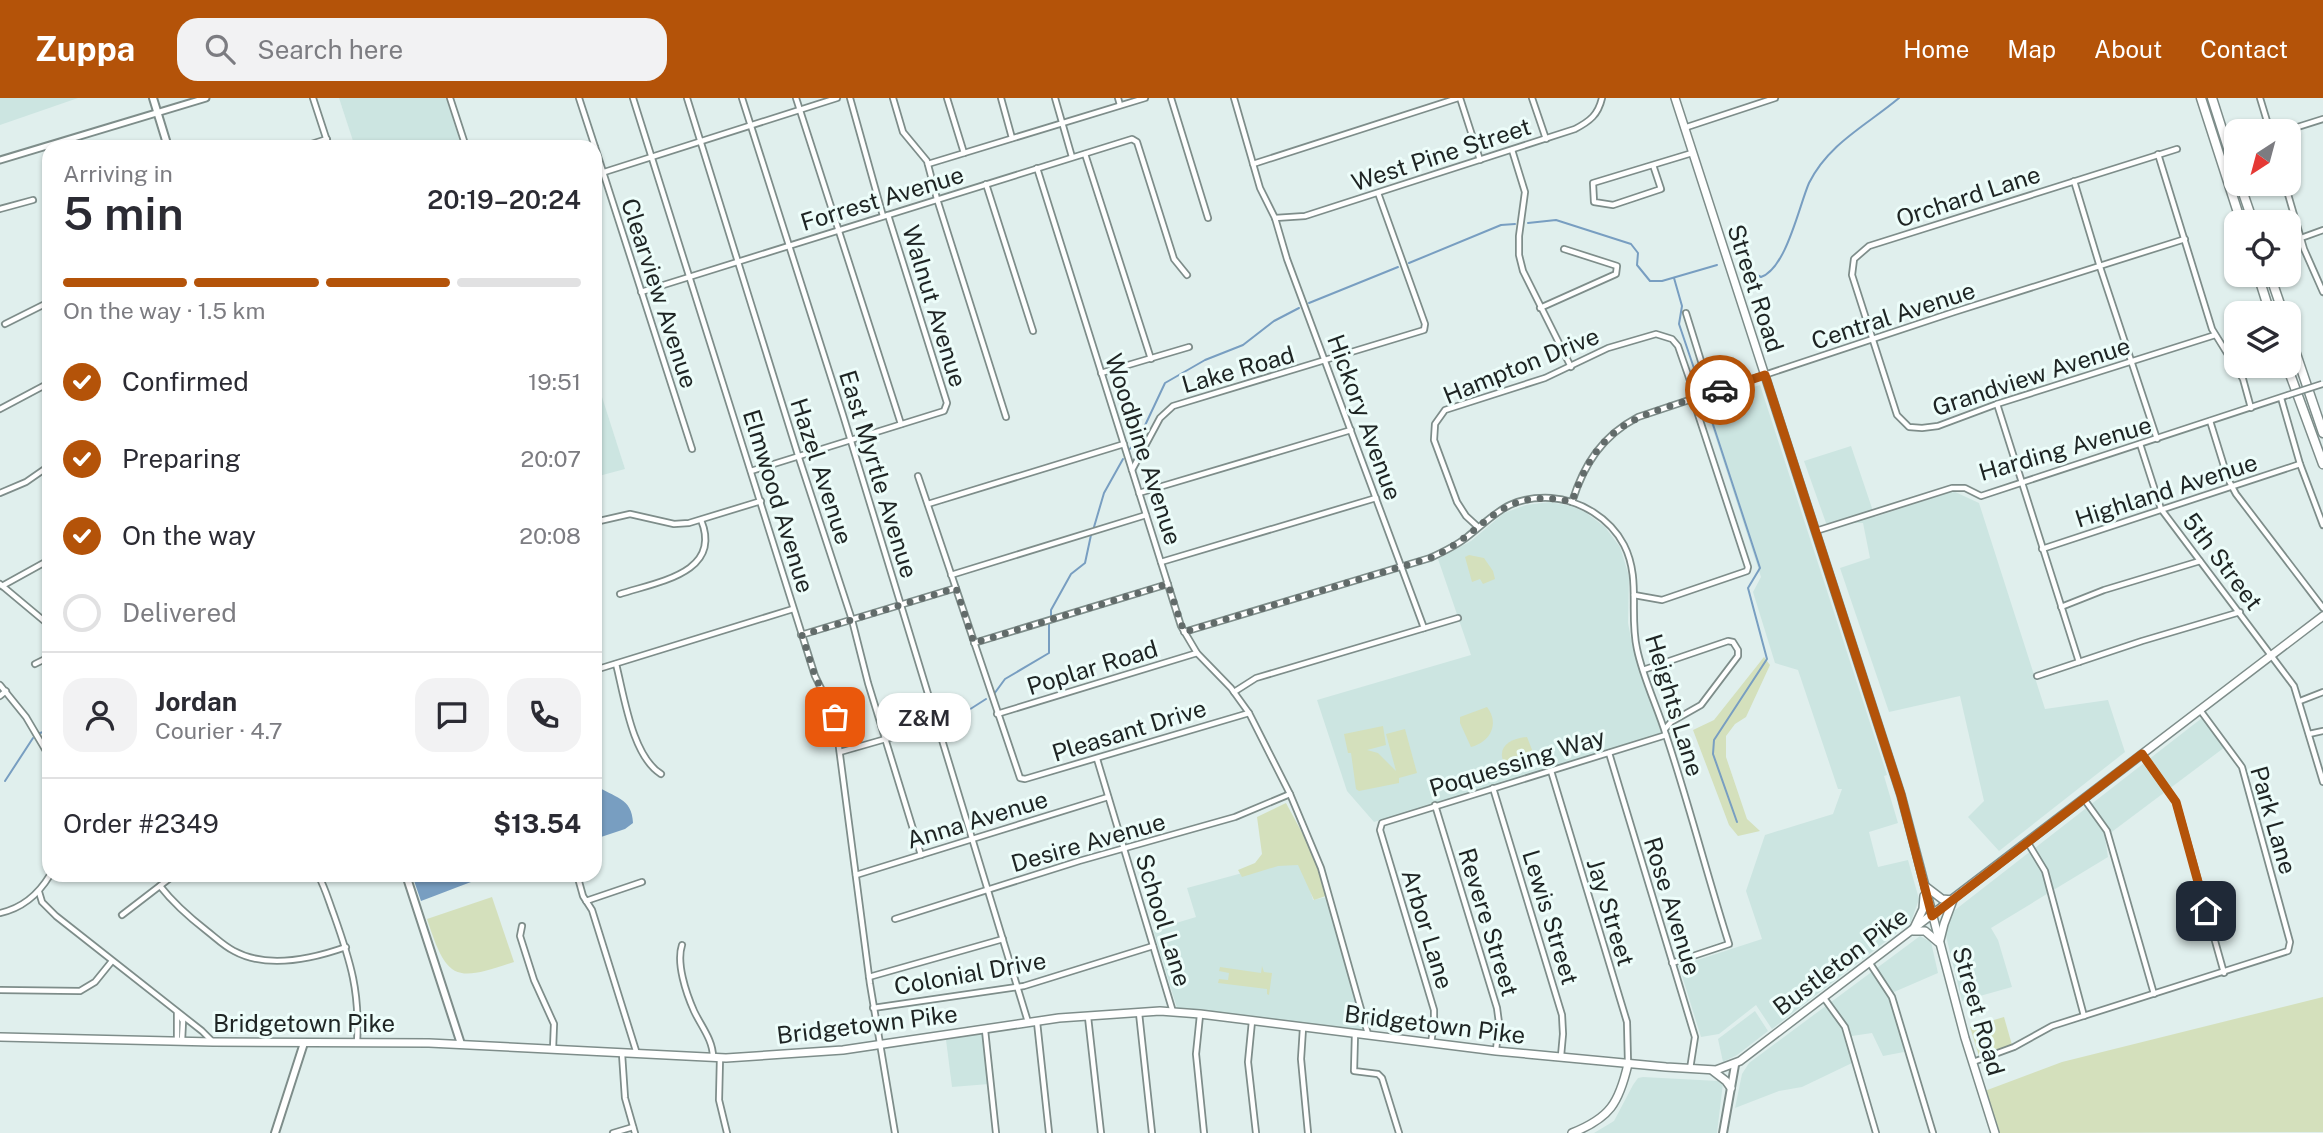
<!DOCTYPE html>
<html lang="en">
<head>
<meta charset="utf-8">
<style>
	:root { --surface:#fff; --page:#f2f2f3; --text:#2b2b33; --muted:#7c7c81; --line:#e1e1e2; --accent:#b45309 }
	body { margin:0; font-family:"Public Sans",sans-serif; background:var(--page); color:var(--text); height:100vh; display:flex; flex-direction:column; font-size:26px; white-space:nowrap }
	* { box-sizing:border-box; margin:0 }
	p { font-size:23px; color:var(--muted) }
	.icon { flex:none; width:38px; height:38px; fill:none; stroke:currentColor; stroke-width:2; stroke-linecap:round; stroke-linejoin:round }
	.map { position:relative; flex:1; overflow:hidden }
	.side { position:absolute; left:42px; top:42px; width:560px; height:742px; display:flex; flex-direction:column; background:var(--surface); border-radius:21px; box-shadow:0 2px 5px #0004 }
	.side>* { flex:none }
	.needle { width:46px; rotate:216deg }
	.tools { position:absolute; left:2224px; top:21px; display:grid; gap:14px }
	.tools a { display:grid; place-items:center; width:77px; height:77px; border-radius:14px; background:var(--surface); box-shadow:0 2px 5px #0004; font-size:35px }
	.pin { position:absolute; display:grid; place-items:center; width:60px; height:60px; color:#fff; margin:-30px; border-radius:14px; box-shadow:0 4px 10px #0006 }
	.courier { position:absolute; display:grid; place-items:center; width:70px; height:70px; margin:-35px; border:5px solid #b45309; border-radius:50%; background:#fff; color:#222; box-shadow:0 2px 9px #0007 }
	.bubble { position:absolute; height:49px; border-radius:21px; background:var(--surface); box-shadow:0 2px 5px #0004; font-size:23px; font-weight:600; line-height:49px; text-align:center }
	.headline em { font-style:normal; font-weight:600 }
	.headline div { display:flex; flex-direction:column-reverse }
	.headline { display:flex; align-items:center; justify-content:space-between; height:119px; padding:0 21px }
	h1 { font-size:46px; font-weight:600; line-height:52px }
	.bar { display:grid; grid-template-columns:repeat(4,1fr); gap:10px 7px; align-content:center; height:84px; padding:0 21px }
	.bar i { height:9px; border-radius:5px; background:var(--line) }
	.bar .selected { background:var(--accent) }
	.bar p { grid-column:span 4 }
	.line { display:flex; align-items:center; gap:18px; padding:0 21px; border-top:2px solid var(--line) }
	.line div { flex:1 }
	.round { display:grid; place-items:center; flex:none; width:74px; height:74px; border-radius:21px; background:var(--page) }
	ol { padding:0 21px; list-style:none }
	li { display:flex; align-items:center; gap:21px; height:77px }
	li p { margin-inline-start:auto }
	li .icon { padding:7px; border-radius:50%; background:var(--accent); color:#fff; stroke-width:4 }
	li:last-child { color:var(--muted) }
	li i { width:38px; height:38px; border:4px solid var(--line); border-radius:50% }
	header { display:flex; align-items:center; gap:42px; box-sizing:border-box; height:98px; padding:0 35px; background:var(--accent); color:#fff }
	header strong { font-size:33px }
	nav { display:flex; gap:38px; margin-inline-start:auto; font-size:24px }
	.search { width:490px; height:63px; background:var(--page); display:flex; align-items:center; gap:18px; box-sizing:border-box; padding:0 24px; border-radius:21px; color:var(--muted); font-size:26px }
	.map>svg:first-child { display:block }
</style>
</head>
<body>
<header>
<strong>Zuppa</strong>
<div class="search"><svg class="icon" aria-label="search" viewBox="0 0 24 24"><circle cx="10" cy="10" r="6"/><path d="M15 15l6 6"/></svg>Search here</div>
<nav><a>Home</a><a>Map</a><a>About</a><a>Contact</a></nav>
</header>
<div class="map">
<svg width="2323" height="1035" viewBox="0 0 2323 1035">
	<rect width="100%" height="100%" fill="#e0efed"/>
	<g fill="#cce5e1">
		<polygon points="0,0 78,0 0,27"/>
		<polygon points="339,0 446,0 462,49 355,49"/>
		<polygon points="595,277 625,371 595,379"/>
		<polygon points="1760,287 1887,677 1884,678 1898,725 1869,734 1878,769 1908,762 1919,801 1911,824 1772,931 1756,907 1719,936 1701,939 1679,868 1762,841 1746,793 1765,737 1833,716 1842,691 1838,691 1798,572 1775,565 1753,494 1761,479 1704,304"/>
		<polygon points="1851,348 1875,419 1953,393 1979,405 2045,611 2108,602 2125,654 1999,753 1968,719 1984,703 1960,598 1889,614 1840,470 1870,460 1863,425 1826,425 1804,363"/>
		<polygon points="1550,404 1571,408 1585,414 1605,429 1620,449 1629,478 1628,525 1632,546 1662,637 1374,724 1347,693 1317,602 1471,557 1438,461 1471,443 1504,415 1526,407"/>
		<polygon points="2202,620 2225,649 2105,739 2108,759 1991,830 1998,842 2012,889 1962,903 1946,838 1946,827 1955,812"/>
		<polygon points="1301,759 1313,802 1327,799 1365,934 1177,910 1153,832 1196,819 1187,790"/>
		<polygon points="1920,838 1931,844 1938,875 1894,894 1904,954 1883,958 1872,935 1852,938 1852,965 1802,989 1779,993 1735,1010 1742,976 1749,965"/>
		<polygon points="1755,913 1768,933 1737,957 1723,964 1718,941"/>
		<polygon points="983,936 989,986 952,989 946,942"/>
		<polygon points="1643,979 1718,983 1723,985 1717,1035 1594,1035 1614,1023 1633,987 1638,980"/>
	</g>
	<g fill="#d4e0bc">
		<polygon points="1469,457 1484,460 1493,473 1495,481 1483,486 1480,481 1472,484 1465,459"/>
		<polygon points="1764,559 1770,567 1746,619 1735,626 1726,638 1726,659 1747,721 1760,733 1738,738 1729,727 1693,632 1714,622"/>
		<path d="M1487,609C1500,626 1490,644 1471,649L1460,625V619Z"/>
		<polygon points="1383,628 1386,647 1367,652 1378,655 1396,673 1386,636 1405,631 1417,675 1399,680 1399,685 1359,693 1356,691 1351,655 1348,655 1344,636"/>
		<path d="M1527,639L1536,662L1533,666L1509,672C1493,653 1506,641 1527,639Z"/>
		<polygon points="1286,705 1312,753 1326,798 1314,802 1298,767 1278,768 1242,779 1238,772 1255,765 1262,756 1257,719"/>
		<path d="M492,799L514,864C455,884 447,883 427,821Z"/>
		<polygon points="1262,868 1264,874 1272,875 1269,897 1267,896 1267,891 1218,885 1219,881 1228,882 1229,875 1219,873 1220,869 1261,875"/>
		<polygon points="2323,899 2323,1034 1995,1035 1982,994 2062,964"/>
		<polygon points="2004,919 2012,947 1979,958 1970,929"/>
	</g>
	<g fill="#789ec1">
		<path d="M595,687C614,700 632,699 633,725L625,731L595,741Z"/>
		<path d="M412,777H493C483,783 480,781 471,784C454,790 438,797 421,803Z"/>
	</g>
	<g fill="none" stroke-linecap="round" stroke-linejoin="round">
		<g stroke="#789ec1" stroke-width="2">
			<polyline points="1528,125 1556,122 1631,146 1638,155 1637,167 1650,183 1662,183 1717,167"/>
			<polyline points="1409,165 1501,127 1515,126"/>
			<path d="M1744,170L1761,179C1786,171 1799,108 1809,85C1829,45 1867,27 1899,0"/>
			<polyline points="1674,180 1682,208 1679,226 1702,294"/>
			<polyline points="1309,205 1398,169"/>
			<polyline points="1705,302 1760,470 1748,490 1767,561 1714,642 1713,656 1737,724"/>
			<polyline points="1129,352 1140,338 1165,285 1205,262 1243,247 1274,223 1299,210"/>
			<polyline points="1094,429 1104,395 1123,361"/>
			<polyline points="1051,518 1051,512 1071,476 1085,465 1091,437"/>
			<polyline points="994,596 1005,581 1049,555 1049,526"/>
			<polyline points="961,617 986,601"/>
			<polyline points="40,635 49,632"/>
			<polyline points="5,683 33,640"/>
		</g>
		<g stroke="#7e8d8a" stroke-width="8">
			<g id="minor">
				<polyline points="313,0 329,49"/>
				<polyline points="450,0 466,49"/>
				<polyline points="579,0 595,49"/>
				<polyline points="633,0 815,578 835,619 870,886 895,1035"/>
				<polyline points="687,0 798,357 852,522 868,585 921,757"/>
				<polyline points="742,0 843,317 1028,924"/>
				<polyline points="796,0 901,326"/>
				<polyline points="850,0 883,118"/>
				<polyline points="893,0 903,34 927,63 937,101 1006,319"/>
				<polyline points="947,0 964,55"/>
				<polyline points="1001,0 1012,40"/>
				<polyline points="1055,0 1072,59"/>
				<polyline points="1118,0 1120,7"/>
				<polyline points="1171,0 1208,120"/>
				<polyline points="1234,0 1260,90 1275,120 1287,161 1424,530"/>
				<polyline points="1460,0 1480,62"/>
				<polyline points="1532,0 1546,41"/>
				<polyline points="2260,0 2270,33"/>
				<polyline points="1684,30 1775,0"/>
				<polyline points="2285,33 2323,21"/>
				<polyline points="302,49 327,41"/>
				<polyline points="595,49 692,351"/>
				<polyline points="2177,51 1869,148 1854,161 1852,177 1897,317 1909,329 1922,330 1938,328 1997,306 2215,237"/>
				<polyline points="1512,52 1525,94 1519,138 1519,157 1523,173 1571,269"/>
				<polyline points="1085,56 1151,261"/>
				<polyline points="2158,56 2212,231 2243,281 2251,310"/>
				<polyline points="928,66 1145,0"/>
				<polyline points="1253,66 1458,0"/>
				<polyline points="1653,67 1661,91 1613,107 1594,104 1593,85 1692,55"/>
				<polyline points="1037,70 1181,528 1197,555 1231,590 1249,615 1290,696 1321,770 1368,936"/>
				<polyline points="595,77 837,0"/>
				<polyline points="2074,83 2100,169 2157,341"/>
				<polyline points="986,86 1033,233"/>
				<polyline points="2285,86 2304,151 2323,194"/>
				<polyline points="0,111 33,102"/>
				<path d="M1275,120L1305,118L1575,31C1590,23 1598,17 1602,0"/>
				<polyline points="2301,140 2323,132"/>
				<polyline points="641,194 1132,41 1137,44 1174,161 1187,177"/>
				<polyline points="1540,210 1616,176 1617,168 1564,151"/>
				<polyline points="1686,215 1711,295"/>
				<polyline points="5,226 49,204"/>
				<polyline points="1101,275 1189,249"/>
				<polyline points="2281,300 2300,366 2323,427"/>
				<polyline points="1997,306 2079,564"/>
				<polyline points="0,311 49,285"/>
				<polyline points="2210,323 2228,381 2236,396 2323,510"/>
				<polyline points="2140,346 2161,411 2294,588 2323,684"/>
				<polyline points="1132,372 1160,320 1173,308 1424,232 1425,226 1378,95"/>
				<polyline points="751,373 944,313 947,305 888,117"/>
				<polyline points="918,378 1020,680 1025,681 1249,615"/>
				<polyline points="0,395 26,384 49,368"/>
				<polyline points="1139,395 1351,332"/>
				<path d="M1572,404C1584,366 1602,338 1638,319L1954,214L2185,141"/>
				<polyline points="928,406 1124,346"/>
				<polyline points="595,424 630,416 674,426 689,425 761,403"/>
				<polyline points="1478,429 1466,418 1457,404 1434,342 1435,326 1445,312 1545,280 1608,250 1656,236 1672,241 1678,248 1696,300"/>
				<polyline points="1816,433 1952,390 1965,390 1981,398 2288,297"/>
				<polyline points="2042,451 2300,366"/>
				<polyline points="1161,464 1376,400"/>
				<polyline points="951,477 1146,417"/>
				<polyline points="0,486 49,527"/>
				<polyline points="2,488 49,462"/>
				<path d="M620,496C657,484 723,475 701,422"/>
				<polyline points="1634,497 1662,502 1747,473 1748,469 1693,301"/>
				<polyline points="2061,509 2104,492 2200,463"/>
				<path d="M1184,534L1430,460C1443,454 1456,448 1467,439C1496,416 1509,398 1551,400C1580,402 1610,420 1624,447C1641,480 1629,516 1637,551C1643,580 1657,608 1666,637C1689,706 1707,777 1729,846L1672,865"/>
				<polyline points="801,537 956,490"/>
				<polyline points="974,545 1168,486"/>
				<polyline points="35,566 49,559"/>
				<path d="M616,566C624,597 632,658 661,676"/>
				<polyline points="595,572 793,511"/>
				<polyline points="1643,572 1728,543 1733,544 1738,552 1738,558 1701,607 1671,624 1665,631"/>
				<polyline points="2037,578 2142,543 2240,514"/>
				<polyline points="0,587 26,619 49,658"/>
				<polyline points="1234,594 1256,580 1458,520"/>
				<polyline points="0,598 6,593"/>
				<polyline points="2300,603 2323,594"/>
				<polyline points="997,616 1197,555"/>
				<polyline points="2309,636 2323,633"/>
				<polyline points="840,654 938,626"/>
				<polyline points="1609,655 1695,939 1690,971"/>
				<polyline points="2142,656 2176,704 2224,875"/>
				<polyline points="1097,661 1173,914"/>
				<polyline points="1551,673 1627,924 1628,965"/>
				<polyline points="1493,690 1562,917 1563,936 1561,958"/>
				<polyline points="2084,701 2107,733 2154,896"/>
				<polyline points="1435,707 1497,910 1499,925 1496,952"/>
				<polyline points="2028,745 2045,773 2084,918"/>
				<path d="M318,777C325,789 329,804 334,817C351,865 360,894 357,945"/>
				<polyline points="856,777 1108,699"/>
				<polyline points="578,780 583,798 592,812 637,956"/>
				<path d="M160,788C174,806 189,819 207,833C216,840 224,848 234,853C267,871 312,861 346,849"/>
				<polyline points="39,794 42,804 56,818 202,933 212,943"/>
				<polyline points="586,803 642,784"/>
				<path d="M0,815C23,810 38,797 50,777"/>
				<polyline points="122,817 174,777"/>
				<polyline points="895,821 1079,763 1235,719 1290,696"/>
				<polyline points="522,828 520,838 534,882 554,926 553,951"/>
				<path d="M682,847C676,865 686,895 694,913C701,928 713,942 713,959"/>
				<polyline points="1869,864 1892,899 1933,1035"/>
				<polyline points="869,879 1003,841"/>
				<polyline points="0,892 80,893 95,884 112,863"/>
				<polyline points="1824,900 1845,929 1876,1035"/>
				<polyline points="873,910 1024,888 1153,848"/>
				<polyline points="1139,915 1152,1035"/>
				<polyline points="179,917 183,923 182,943"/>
				<polyline points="1200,917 1196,956 1204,1035"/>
				<polyline points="1088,919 1101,1035"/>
				<polyline points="1252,923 1248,964 1256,1035"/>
				<polyline points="1037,924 1049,1035"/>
				<polyline points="1303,930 1301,961 1308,1035"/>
				<polyline points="985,932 996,1035"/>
				<polyline points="1355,936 1354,973 1378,976 1382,980 1399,1035"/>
				<polyline points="177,943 177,914"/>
				<polyline points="1431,945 1434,925 1434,912 1380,732 1382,725 1666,637"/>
				<polyline points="622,956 625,1000 635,1035"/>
				<polyline points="720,960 719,1002 727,1035"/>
				<polyline points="1973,964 2014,949 2052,928 2288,853 2290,844 2242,669 2200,612"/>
				<polyline points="613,1035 633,1029"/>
			</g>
		</g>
		<g stroke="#7e8d8a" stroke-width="9">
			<polyline id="tertiary" points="0,62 206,0"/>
		</g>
		<g stroke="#7e8d8a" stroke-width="10">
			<g id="secondary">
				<polyline points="153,0 168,49"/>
				<polyline points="406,777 461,946"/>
				<polyline points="275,1035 304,945"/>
				<polyline points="1723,1035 1735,967"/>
			</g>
		</g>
		<g stroke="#7e8d8a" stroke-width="10">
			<g id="primary">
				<polyline points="1675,0 1901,697 1965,940 1995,1035"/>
				<polyline points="1925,788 1942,801 1953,802 1944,826 1940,842"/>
				<polyline points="1914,830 1923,811 1924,798"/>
				<polyline points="1913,833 1925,833 1938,844"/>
				<polyline points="0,939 213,944 429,945 726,960 843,952 1059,920 1160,913 1200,916 1496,953 1666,969 1716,972 1740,963 2323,518"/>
				<polyline points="1713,973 1726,983 1731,990"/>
				<path d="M1572,1035C1610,1020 1619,1005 1628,966"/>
			</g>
		</g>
		<g stroke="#7e8d8a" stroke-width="11">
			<g id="motorway">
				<polyline points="2201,0 2241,124"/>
				<polyline points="2212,0 2236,75"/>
				<polyline points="2240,86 2253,124"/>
				<polyline points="2258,177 2270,215"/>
				<polyline points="2270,177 2283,215"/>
				<polyline points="2289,235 2323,335"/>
				<polyline points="2287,268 2323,366"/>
			</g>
		</g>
		<use href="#minor" stroke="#fff" stroke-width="4.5"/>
		<use href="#tertiary" stroke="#fff" stroke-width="5"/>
		<use href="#secondary" stroke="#fff" stroke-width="6"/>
		<use href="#primary" stroke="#fff" stroke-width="7"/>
		<use href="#motorway" stroke="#fff" stroke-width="8"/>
		<g stroke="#7e8d8a" stroke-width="8" stroke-linecap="butt">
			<polyline id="minor-bridge" points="2288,297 2322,286"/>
		</g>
		<use href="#minor-bridge" stroke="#fff" stroke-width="4.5"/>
	</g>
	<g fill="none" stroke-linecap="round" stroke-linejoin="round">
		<path stroke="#626b6a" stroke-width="7" stroke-dasharray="0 12.6" d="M835,619L815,578L802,537L956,490L974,545L1168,486L1184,534L1430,460C1488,435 1497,387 1572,404C1601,317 1642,319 1720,292"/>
		<polyline stroke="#b45309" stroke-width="9" points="1720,292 1765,277 1901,697 1932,818 2142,656 2176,704 2206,813"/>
	</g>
	<g text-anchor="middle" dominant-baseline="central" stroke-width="6" stroke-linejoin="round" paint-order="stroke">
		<g font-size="24" fill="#1e2423" stroke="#edfdfa">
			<text transform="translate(1441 56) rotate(-18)">West Pine Street</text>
			<text transform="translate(1968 98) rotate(-18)">Orchard Lane</text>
			<text transform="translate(882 100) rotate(-17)">Forrest Avenue</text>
			<text transform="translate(1756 190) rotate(72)">Street Road</text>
			<text transform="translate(660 195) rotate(72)">Clearview Avenue</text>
			<text transform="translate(935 208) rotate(73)">Walnut Avenue</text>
			<text transform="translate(1893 217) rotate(-18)">Central Avenue</text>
			<text transform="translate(1521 267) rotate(-22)">Hampton Drive</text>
			<text transform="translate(1238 271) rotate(-16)">Lake Road</text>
			<text transform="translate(2031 278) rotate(-18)">Grandview Avenue</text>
			<text transform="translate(1365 319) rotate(70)">Hickory Avenue</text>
			<text transform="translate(2065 350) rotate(-16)">Harding Avenue</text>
			<text transform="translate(1144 351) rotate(72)">Woodbine Avenue</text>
			<text transform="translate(822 373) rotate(72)">Hazel Avenue</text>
			<text transform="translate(879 376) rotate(73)">East Myrtle Avenue</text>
			<text transform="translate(2166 392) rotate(-18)">Highland Avenue</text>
			<text transform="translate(779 403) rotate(73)">Elmwood Avenue</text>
			<text transform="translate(2223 463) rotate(53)">5th Street</text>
			<text transform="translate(1092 569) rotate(-17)">Poplar Road</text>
			<text transform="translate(1675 607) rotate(73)">Heights Lane</text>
			<text transform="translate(1129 632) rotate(-17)">Pleasant Drive</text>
			<text transform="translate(1517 664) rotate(-17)">Poquessing Way</text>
			<text transform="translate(977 721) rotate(-17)">Anna Avenue</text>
			<text transform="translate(2274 722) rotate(74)">Park Lane</text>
			<text transform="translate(1088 744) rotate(-16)">Desire Avenue</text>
			<text transform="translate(1673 808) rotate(73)">Rose Avenue</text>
			<text transform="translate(1611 814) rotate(73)">Jay Street</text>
			<text transform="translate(1551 819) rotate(73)">Lewis Street</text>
			<text transform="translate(1164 822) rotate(73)">School Lane</text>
			<text transform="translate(1489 824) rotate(73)">Revere Street</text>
			<text transform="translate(1428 831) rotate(73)">Arbor Lane</text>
			<text transform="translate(1840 863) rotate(-37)">Bustleton Pike</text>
			<text transform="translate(970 875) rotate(-10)">Colonial Drive</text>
			<text transform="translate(1979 913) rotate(74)">Street Road</text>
			<text x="304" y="925">Bridgetown Pike</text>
			<text transform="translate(867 926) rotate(-7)">Bridgetown Pike</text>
			<text transform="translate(1435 926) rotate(7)">Bridgetown Pike</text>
		</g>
	</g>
</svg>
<div class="tools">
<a><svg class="needle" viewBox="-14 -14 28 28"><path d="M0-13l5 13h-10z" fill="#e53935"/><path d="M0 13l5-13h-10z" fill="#7c7c81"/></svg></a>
<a><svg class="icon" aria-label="locate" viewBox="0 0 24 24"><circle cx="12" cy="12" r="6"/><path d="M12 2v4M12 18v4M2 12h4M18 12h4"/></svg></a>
<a><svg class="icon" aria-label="layers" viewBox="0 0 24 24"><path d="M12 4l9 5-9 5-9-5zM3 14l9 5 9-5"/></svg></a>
</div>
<div class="pin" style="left:835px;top:619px;background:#ea580c"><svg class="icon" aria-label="bag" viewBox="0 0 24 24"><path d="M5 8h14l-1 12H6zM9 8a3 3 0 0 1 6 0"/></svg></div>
<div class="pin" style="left:2206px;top:813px;background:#1f2937"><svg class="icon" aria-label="home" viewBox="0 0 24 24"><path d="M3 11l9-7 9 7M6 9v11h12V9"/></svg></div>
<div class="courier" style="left:1720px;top:292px"><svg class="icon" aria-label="car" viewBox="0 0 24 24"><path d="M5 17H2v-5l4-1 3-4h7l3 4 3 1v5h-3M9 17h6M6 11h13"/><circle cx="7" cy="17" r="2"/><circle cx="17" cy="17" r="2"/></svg></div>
<div class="bubble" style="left:877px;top:595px;width:94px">Z&amp;M</div>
<section class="side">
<div class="headline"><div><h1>5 min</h1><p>Arriving in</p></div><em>20:19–20:24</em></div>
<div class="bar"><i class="selected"></i><i class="selected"></i><i class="selected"></i><i></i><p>On the way · 1.5 km</p></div>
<ol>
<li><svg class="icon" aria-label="check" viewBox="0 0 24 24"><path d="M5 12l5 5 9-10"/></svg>Confirmed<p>19:51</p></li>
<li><svg class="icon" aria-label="check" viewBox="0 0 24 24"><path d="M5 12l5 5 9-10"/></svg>Preparing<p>20:07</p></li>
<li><svg class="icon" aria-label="check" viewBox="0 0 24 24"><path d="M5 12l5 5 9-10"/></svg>On the way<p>20:08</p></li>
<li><i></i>Delivered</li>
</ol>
<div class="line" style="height:126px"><a class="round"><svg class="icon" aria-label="person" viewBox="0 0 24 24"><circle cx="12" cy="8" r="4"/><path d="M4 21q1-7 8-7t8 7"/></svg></a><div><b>Jordan</b><p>Courier · 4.7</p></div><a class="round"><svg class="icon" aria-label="chat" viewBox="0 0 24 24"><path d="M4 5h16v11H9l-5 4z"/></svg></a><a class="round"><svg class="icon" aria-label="phone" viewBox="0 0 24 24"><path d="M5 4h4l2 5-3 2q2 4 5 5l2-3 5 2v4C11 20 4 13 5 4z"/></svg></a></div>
<div class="line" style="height:91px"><div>Order #2349</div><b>$13.54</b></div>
</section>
</div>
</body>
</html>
